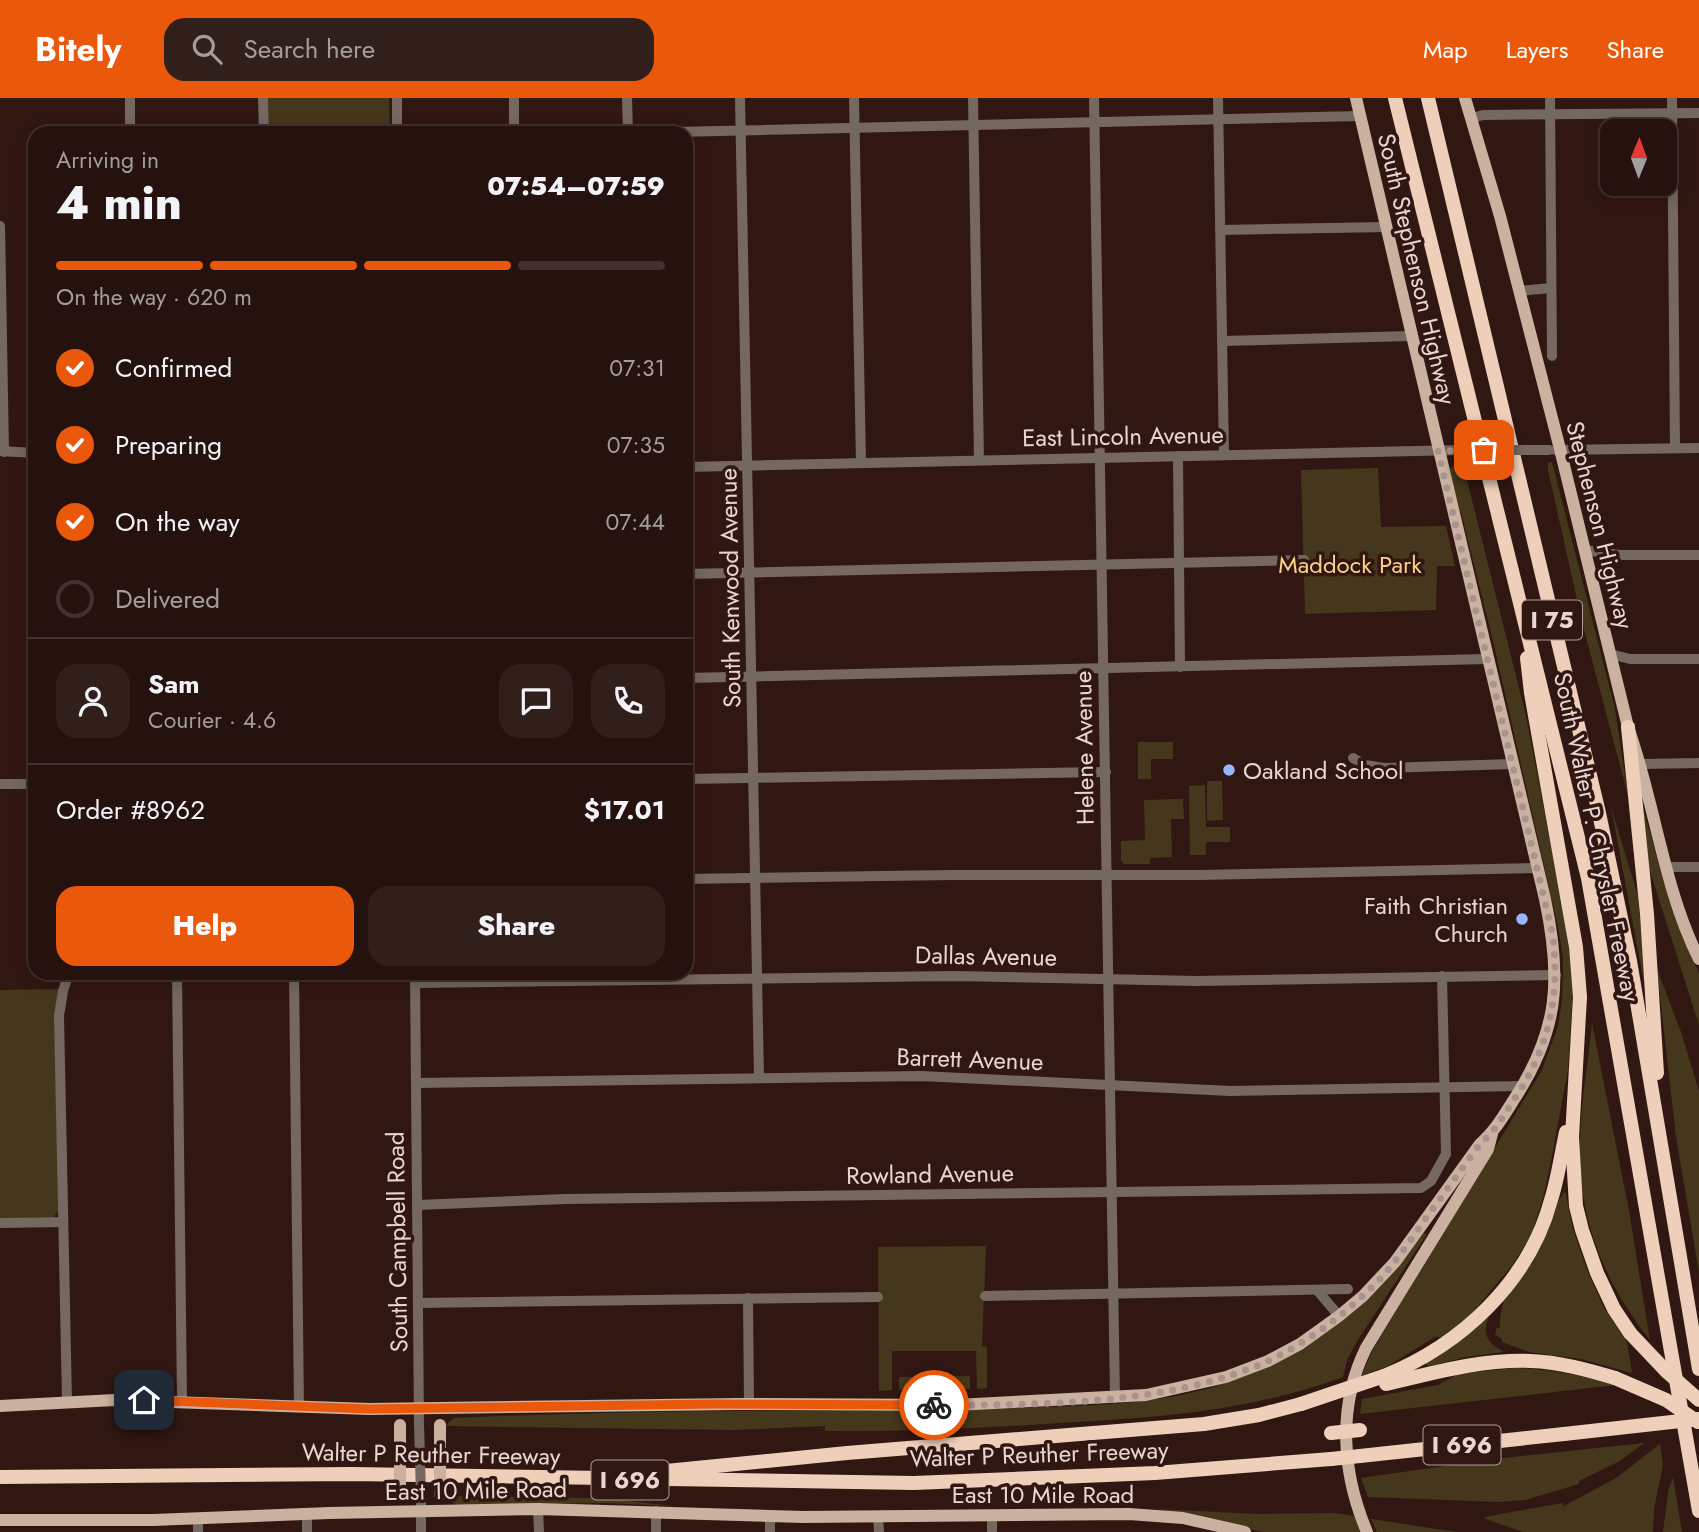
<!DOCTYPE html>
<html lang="en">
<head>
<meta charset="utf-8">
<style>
	:root { --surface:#25110e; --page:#311f1c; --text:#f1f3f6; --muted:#a39d9e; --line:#42312e; --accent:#ea580c }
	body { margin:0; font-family:Jost,sans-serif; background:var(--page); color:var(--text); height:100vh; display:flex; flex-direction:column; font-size:26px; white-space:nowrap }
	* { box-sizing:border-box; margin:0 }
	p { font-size:23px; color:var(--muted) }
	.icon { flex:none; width:38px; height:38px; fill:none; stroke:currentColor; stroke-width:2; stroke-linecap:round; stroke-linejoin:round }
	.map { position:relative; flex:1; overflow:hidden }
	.details { position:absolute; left:28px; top:28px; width:665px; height:854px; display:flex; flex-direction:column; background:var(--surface); border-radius:21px; box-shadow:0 4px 18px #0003,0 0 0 2px var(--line) }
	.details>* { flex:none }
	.needle { width:46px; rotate:1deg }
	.controls { position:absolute; left:1600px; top:21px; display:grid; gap:14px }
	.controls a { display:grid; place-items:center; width:77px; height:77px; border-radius:14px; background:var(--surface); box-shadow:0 4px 18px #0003,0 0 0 2px var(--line); font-size:35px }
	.pin { position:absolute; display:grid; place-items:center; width:60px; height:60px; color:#fff; margin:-30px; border-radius:14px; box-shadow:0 4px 10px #0006 }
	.courier { position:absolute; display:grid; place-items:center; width:70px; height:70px; margin:-35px; border:5px solid #ea580c; border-radius:50%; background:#fff; color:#222; box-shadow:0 2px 9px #0007 }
	.head em { font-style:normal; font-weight:800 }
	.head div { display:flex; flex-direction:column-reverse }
	.head { display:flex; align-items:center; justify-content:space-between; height:119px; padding:0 28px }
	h1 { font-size:46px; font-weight:800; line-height:52px }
	.bar { display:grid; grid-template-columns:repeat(4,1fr); gap:10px 7px; align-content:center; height:84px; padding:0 28px }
	.bar i { height:9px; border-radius:5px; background:var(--line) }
	.bar .selected { background:var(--accent) }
	.bar p { grid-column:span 4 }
	.line { display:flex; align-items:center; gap:18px; padding:0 28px; border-top:2px solid var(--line) }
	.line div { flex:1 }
	.round { display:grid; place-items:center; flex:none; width:74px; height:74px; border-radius:21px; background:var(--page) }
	ol { padding:0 28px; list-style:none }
	li { display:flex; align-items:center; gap:21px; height:77px }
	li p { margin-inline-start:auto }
	li .icon { padding:7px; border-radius:50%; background:var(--accent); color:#fff; stroke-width:4 }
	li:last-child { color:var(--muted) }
	li i { width:38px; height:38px; border:4px solid var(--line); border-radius:50% }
	.primary-button { display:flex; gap:14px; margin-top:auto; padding:14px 28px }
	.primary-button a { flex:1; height:80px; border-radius:21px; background:var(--accent); color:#fff; font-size:28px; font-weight:800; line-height:80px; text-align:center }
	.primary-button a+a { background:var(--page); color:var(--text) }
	header { display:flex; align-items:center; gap:42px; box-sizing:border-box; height:98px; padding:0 35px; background:var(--accent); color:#fff }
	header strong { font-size:33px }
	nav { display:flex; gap:38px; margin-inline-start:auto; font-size:24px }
	.search { width:490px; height:63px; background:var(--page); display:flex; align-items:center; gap:18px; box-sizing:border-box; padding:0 24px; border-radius:21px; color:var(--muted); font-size:26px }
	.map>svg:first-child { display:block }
</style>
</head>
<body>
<header>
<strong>Bitely</strong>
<div class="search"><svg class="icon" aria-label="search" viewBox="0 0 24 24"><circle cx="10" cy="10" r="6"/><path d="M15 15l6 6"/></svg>Search here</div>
<nav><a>Map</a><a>Layers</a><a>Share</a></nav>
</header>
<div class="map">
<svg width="1699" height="1434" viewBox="0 0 1699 1434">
	<rect width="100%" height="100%" fill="#311712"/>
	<g fill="#45371b">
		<polygon points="268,0 389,0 390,35 269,35"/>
		<polygon points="1552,364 1615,611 1628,698 1582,524 1548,372 1548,365"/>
		<polygon points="1463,366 1526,618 1566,826 1573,893 1568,972 1550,1069 1542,1104 1530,1140 1511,1169 1467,1221 1443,1239 1435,1239 1388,1268 1362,1277 1372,1253 1542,972 1558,928 1562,903 1563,859 1558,829 1493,543 1462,418 1448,372 1455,367"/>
		<polygon points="1378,370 1381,429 1446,428 1455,468 1437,468 1436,512 1305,516 1301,372"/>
		<polygon points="1138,644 1173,644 1173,661 1151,661 1151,681 1138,681"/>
		<polygon points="1207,683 1222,683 1223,722 1207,723"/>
		<polygon points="1205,687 1206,729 1230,729 1230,744 1206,744 1206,757 1190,757 1189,688"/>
		<polygon points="1183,701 1184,721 1171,721 1172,759 1150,760 1150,766 1124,766 1121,763 1121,743 1145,742 1144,702"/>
		<polygon points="1611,709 1638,798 1644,868 1644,885"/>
		<polygon points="1643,710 1667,795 1686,846 1699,875 1699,927 1649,770"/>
		<polygon points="1657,871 1681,934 1699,993 1699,1174 1676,1039"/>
		<polygon points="58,891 58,1113 54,1119 0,1120 0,892"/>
		<path d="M1592,925L1629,1113L1650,1242C1612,1195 1587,1141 1581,1081C1576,1031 1587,975 1592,925Z"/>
		<path d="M1565,1093L1573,1131L1587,1172L1604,1210L1627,1244L1632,1275L1581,1261L1529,1254L1502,1244V1241L1495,1237L1496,1231L1500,1229C1498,1193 1530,1162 1547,1132C1554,1120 1556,1104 1565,1093Z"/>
		<path d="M1423,1135L1427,1136L1356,1245L1347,1262L1343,1279C1252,1313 1156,1320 1060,1325C982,1330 904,1334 825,1333V1328L733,1332L445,1328L454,1320C599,1313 743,1313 888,1312C939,1312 990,1311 1041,1309C1107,1307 1177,1305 1239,1280C1252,1275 1265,1268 1277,1262C1344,1229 1380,1196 1423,1135Z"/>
		<polygon points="986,1148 982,1248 987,1249 987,1290 977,1291 976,1253 892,1253 892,1292 879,1293 878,1149"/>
		<path d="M1492,1212C1482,1232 1483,1243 1504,1254L1465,1259L1428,1269L1425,1265Z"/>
		<path d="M1513,1270C1549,1271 1581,1277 1616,1287L1360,1316L1362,1301L1438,1287L1458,1276Z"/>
		<polygon points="970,1278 970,1291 899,1292 899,1279"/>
		<polygon points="1644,1345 1620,1363 1579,1383 1579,1386 1525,1402 1498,1404 1368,1399 1361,1380 1494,1361"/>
		<path d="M1660,1346L1663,1367L1654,1411L1653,1434H1523L1483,1420C1488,1417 1549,1408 1562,1405L1564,1408L1616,1380Z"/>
		<polygon points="1673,1379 1682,1434 1663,1434 1668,1394"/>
		<polygon points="446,1398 602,1400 674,1408 605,1405 459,1407 453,1405"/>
		<polygon points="1156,1411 1257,1416 1334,1415 1354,1418 1361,1434 1262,1434 1198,1418"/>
		<polygon points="1371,1421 1457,1434 1377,1434"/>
	</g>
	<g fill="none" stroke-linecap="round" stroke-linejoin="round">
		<g stroke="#746860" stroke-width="10">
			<polyline points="130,0 130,35"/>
			<polyline points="263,0 264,35"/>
			<polyline points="397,0 397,35"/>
			<polyline points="514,0 514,35"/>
			<polyline points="627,0 628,35"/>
			<polyline points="740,0 759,980"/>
			<polyline points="854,0 861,365"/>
			<polyline points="973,0 979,362"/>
			<polyline points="1094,0 1115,1300"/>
			<polyline points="1218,0 1224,357"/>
			<polyline points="1550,0 1552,258"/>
			<polyline points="1672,0 1675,350"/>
			<polyline points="1472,20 1483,17 1699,15"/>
			<polyline points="630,35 1360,18"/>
			<polyline points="0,128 4,354"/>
			<polyline points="1220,132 1387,129"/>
			<polyline points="1519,193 1551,190"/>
			<polyline points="1222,243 1411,238"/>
			<polyline points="1555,352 1699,350"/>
			<polyline points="0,353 35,355"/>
			<polyline points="1178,358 1180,569"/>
			<polyline points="686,369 1462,352"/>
			<polyline points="1585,452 1619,457 1699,457"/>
			<polyline points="686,476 1304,462"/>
			<polyline points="1610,556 1630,561 1699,561"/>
			<polyline points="686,580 1487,561"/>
			<polyline points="1353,660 1365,667 1384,670 1513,666"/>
			<polyline points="1641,666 1699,665"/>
			<polyline points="686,681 1106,674"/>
			<polyline points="0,686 35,686"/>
			<polyline points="1667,769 1699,769"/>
			<polyline points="686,781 952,777 1201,777 1538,770"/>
			<polyline points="177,875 182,1303"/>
			<polyline points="294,875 299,1309"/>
			<polyline points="415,875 419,1326"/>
			<polyline points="415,885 955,878 1197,883 1556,877"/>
			<polyline points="416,985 921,978 1230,993 1523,988"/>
			<polyline points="417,1107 565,1101 1421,1090 1431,1083 1446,1056 1442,878"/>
			<polyline points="0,1125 63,1124"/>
			<polyline points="1317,1192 1339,1218"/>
			<polyline points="985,1198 1348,1191"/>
			<polyline points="748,1200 749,1306"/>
			<polyline points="419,1205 878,1199"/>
			<polyline points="67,1303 59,918 63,893 69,875"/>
			<polyline points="421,1397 421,1434"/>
			<polyline points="538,1411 539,1434"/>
			<polyline points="656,1413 656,1434"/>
			<polyline points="992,1417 992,1434"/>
			<polyline points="878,1419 879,1434"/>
			<polyline points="198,1421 198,1434"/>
			<polyline points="307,1434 307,1416"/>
			<polyline points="770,1434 770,1418"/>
		</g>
		<g stroke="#cab1a0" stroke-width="12">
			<path d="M1465,0L1500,118L1560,351L1628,629C1655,705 1663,789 1699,861"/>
			<path d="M0,1308L115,1302L369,1311L738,1306L956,1307L1146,1297L1226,1279L1268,1263L1300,1246L1339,1218L1363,1198L1395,1164L1480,1046C1494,1034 1503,1019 1513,1003C1559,933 1562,881 1545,801L1356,0"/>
			<polyline points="0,1422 153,1422 329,1415 538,1411 803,1419 1129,1416 1183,1420 1245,1434"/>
			<path d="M1367,1434C1342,1375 1337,1309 1366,1250L1488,1051L1492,1036"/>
		</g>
		<g stroke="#edcfba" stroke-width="14">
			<polyline points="1395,0 1588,780 1699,1413"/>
			<polyline points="1428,0 1599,715 1630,863 1699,1271"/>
			<polyline points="1527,560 1531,595 1576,849 1580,899 1572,1039 1576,1108 1582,1132 1597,1175 1614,1211 1630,1235"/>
			<polyline points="1628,629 1647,816 1657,975"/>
			<path d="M1384,1278C1461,1247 1529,1184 1551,1102C1558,1080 1561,1057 1566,1034"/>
			<path d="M1386,1286C1433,1275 1481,1261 1531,1263C1559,1264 1588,1272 1615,1280"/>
			<polyline points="1360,1358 1564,1336"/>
			<polyline points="656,1374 847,1355 1204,1326 1259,1317 1301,1306"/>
			<polyline points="0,1379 353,1376 914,1385 1155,1375 1331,1361"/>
		</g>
		<g stroke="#746860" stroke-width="10">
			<polyline points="1462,352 1549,352"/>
			<polyline points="419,1326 421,1397"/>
		</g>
		<g stroke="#cab1a0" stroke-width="12">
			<polyline points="400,1327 400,1397"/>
			<polyline points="440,1327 440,1397"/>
		</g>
		<g stroke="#edcfba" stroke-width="14">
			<polyline points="1630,1235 1666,1273 1699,1302"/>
			<polyline points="1615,1280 1666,1302 1698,1324"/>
			<polyline points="1301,1306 1384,1278"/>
			<polyline points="1331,1335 1360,1332"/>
			<polyline points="1564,1336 1699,1321"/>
			<polyline points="1331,1361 1360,1358"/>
		</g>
	</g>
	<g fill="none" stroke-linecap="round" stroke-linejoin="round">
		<path stroke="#a9938f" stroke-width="7" stroke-dasharray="0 12.6" d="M934,1307C1040,1307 1171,1307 1268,1263C1309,1244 1348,1214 1379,1182C1396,1164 1410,1143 1424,1123C1443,1097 1461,1072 1480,1046C1494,1034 1503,1019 1513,1003C1549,950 1560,901 1553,838L1438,353L1484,352"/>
		<polyline stroke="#ea580c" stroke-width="9" points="144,1302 369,1311 713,1306 934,1307"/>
	</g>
	<g fill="#95b6fd" stroke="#311712" stroke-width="2.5">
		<circle cx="1229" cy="672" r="7"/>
		<circle cx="1522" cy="821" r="7"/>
	</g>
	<g text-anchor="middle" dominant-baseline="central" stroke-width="7" stroke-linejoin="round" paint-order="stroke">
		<g fill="#311712" stroke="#b29d98" stroke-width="2">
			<rect x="1522" y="502.5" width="60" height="39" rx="5"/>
			<rect x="1423.5" y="1327.5" width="77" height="39" rx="5"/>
			<rect x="591.5" y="1362.5" width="77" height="39" rx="5"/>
		</g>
		<g font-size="23" font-weight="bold" fill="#e9d6d2">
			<text x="1552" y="522">I 75</text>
			<text x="1462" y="1347">I 696</text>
			<text x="630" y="1382">I 696</text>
		</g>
		<g font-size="24" fill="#e9d6d2" stroke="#311712">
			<text transform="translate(1417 171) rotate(77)">South Stephenson Highway</text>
			<text transform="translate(1123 338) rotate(-1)">East Lincoln Avenue</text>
			<text transform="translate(1600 427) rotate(76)">Stephenson Highway</text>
			<text transform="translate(730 490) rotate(-91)">South Kenwood Avenue</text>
			<text transform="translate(1084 650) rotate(-91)">Helene Avenue</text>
			<text transform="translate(1597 739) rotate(78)">South Walter P. Chrysler Freeway</text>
			<text transform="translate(986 858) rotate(1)">Dallas Avenue</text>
			<text transform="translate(970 961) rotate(2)">Barrett Avenue</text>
			<text transform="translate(930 1076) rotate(-1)">Rowland Avenue</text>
			<text transform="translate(397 1144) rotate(-91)">South Campbell Road</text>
			<text transform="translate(431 1356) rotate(1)">Walter P Reuther Freeway</text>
			<text transform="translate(1039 1356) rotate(-2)">Walter P Reuther Freeway</text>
			<text transform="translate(476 1392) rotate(-1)">East 10 Mile Road</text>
			<text x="1043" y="1396">East 10 Mile Road</text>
		</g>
		<g font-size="24" fill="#f9d188" stroke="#311712">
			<text x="1350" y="466">Maddock Park</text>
		</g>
		<g font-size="24" fill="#e9d6d2" stroke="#311712" text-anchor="start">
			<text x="1243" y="672">Oakland School</text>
			<text x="1508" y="807" text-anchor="end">Faith Christian<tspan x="1508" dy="28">Church</tspan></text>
		</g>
	</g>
</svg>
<div class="controls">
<a><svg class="needle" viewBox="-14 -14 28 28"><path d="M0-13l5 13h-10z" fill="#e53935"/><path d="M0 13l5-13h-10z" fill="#a39d9e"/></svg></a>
</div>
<div class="pin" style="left:1484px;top:352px;background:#ea580c"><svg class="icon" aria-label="bag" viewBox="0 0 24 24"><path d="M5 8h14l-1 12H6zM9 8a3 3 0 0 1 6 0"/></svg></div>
<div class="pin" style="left:144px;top:1302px;background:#1f2937"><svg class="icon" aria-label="home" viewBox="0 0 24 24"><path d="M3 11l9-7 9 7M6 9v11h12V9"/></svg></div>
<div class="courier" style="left:934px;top:1307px"><svg class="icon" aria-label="bike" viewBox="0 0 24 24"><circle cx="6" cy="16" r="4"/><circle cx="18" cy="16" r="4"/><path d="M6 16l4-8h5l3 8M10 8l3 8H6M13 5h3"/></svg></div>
<section class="details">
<div class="head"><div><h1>4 min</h1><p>Arriving in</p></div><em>07:54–07:59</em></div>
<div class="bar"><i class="selected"></i><i class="selected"></i><i class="selected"></i><i></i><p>On the way · 620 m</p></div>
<ol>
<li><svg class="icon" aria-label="check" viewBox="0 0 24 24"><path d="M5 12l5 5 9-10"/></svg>Confirmed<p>07:31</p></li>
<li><svg class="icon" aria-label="check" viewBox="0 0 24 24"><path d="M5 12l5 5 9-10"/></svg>Preparing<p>07:35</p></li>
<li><svg class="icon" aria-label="check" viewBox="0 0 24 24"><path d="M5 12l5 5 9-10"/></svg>On the way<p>07:44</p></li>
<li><i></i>Delivered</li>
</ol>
<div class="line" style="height:126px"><a class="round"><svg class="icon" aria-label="person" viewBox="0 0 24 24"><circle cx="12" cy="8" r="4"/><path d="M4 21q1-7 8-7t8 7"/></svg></a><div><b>Sam</b><p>Courier · 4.6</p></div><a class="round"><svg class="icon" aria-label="chat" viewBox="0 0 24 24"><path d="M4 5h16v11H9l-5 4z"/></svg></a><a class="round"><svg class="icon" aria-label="phone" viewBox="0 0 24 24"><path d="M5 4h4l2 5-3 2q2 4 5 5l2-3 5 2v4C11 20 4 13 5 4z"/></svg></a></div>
<div class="line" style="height:91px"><div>Order #8962</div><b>$17.01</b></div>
<div class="primary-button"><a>Help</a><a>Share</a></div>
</section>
</div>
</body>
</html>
